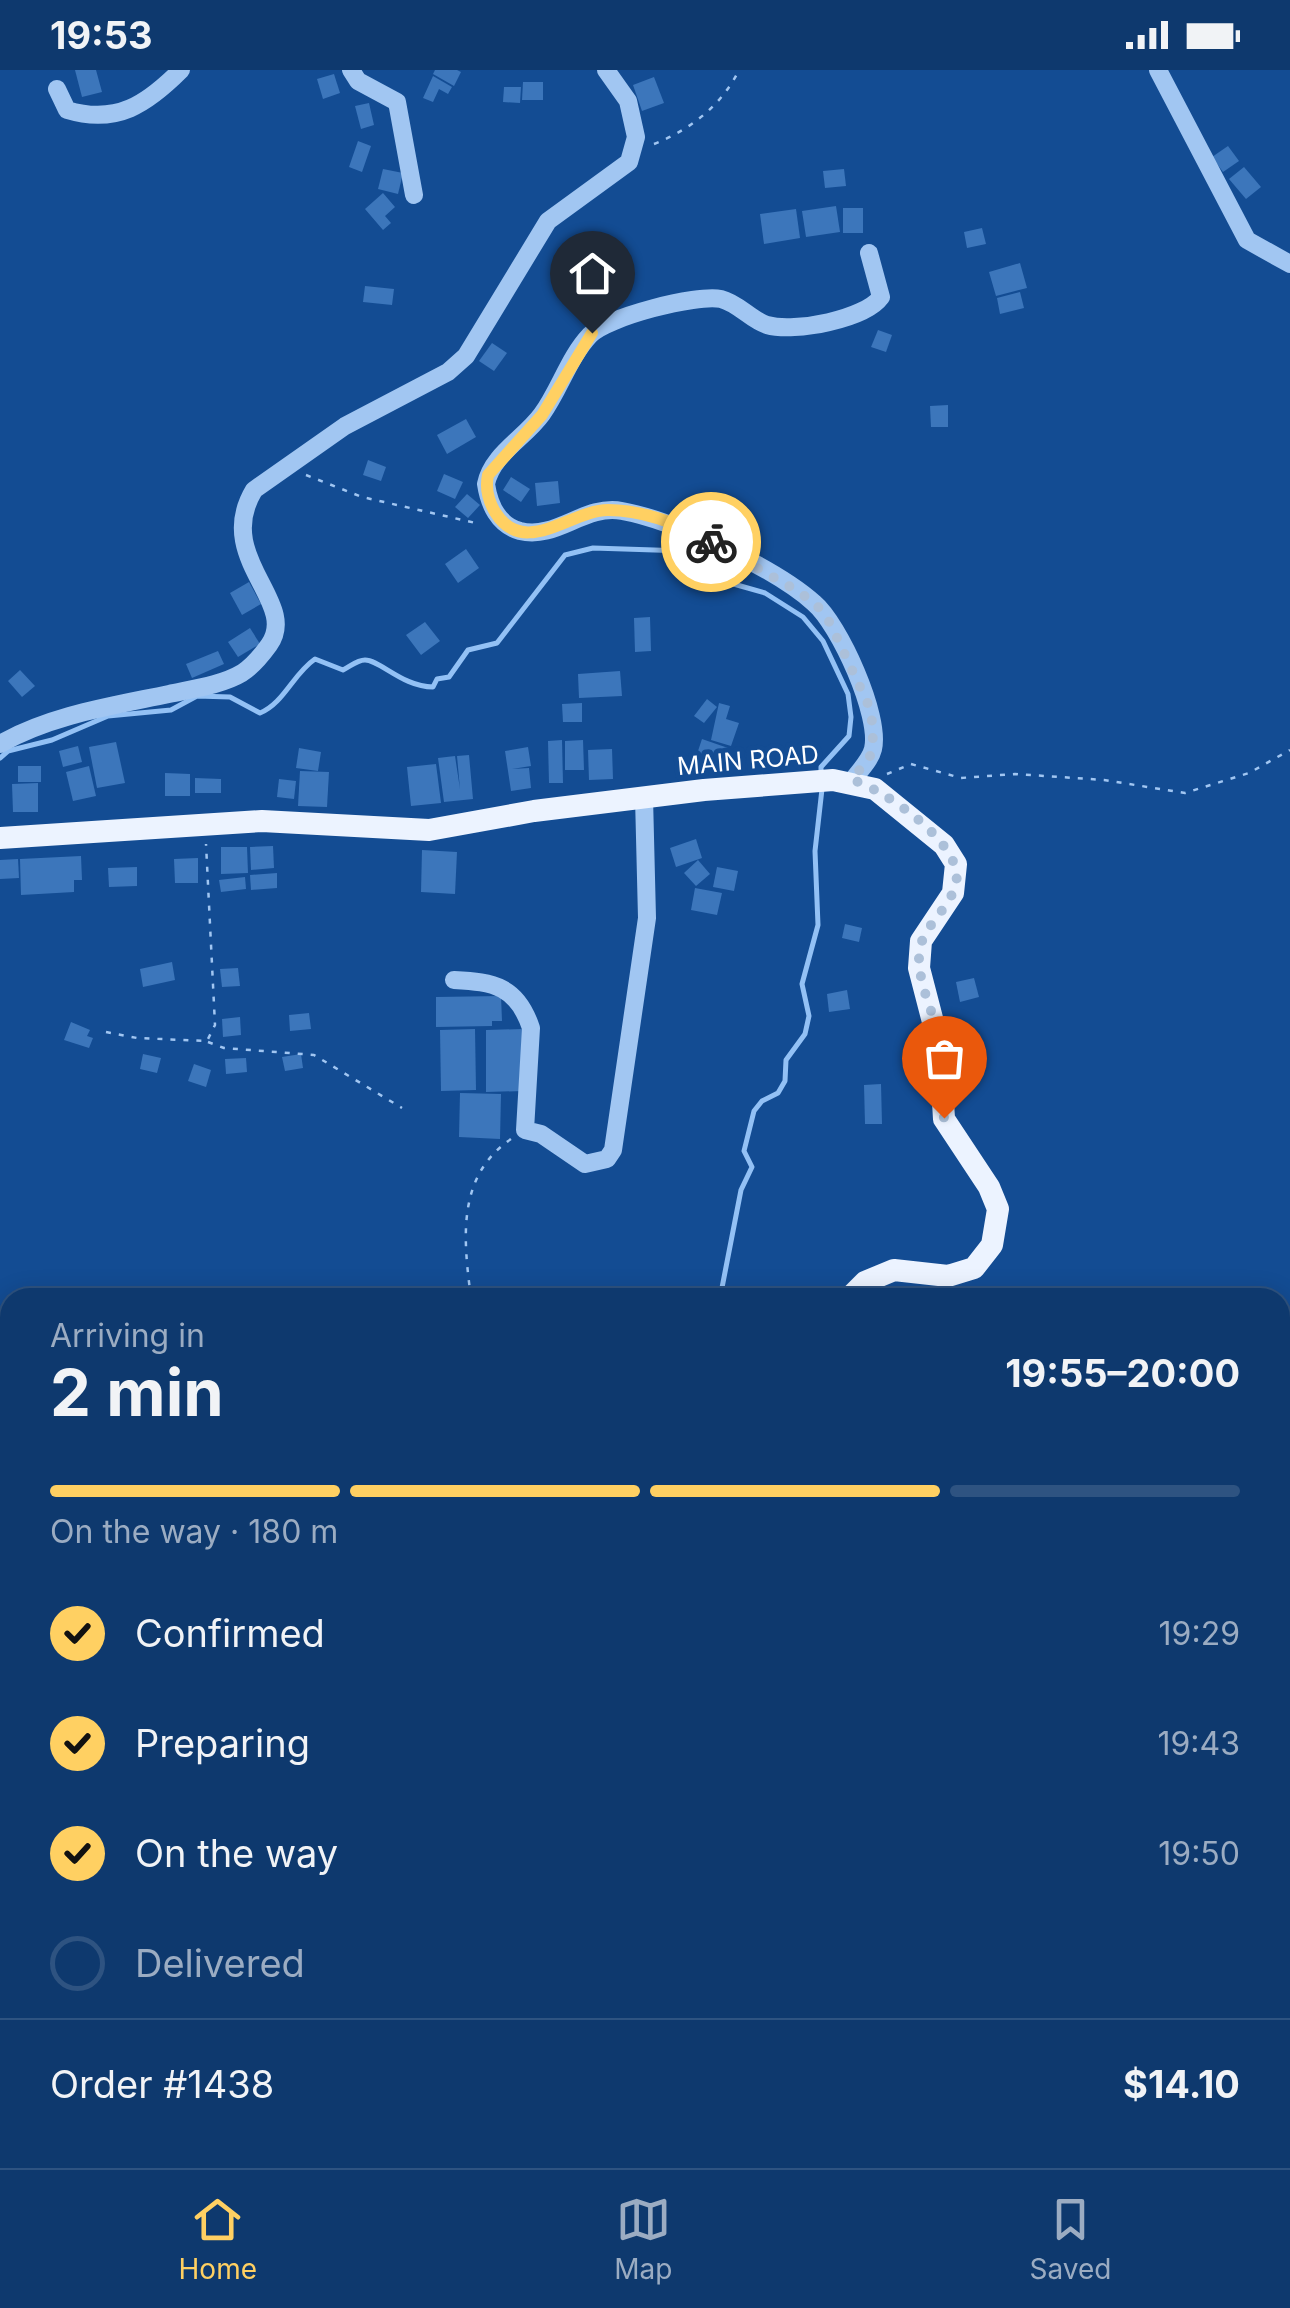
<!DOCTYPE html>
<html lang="en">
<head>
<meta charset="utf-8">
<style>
	:root { --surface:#0e396e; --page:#174073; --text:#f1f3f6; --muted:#9bacc2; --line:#2e5381; --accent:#ffd062 }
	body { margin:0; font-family:Inter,sans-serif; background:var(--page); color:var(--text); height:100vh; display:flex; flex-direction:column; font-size:38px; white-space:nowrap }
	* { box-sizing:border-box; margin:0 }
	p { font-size:32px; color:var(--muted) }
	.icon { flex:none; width:55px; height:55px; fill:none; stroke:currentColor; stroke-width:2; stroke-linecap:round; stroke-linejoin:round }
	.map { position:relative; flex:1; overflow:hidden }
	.panel { position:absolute; left:0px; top:1218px; width:1290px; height:882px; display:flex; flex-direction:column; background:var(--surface); border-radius:30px 30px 0 0; box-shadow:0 5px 25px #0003,0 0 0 2px var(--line) }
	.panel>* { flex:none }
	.pin { position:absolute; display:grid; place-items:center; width:85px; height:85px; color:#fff; margin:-102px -42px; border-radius:50% 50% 50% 0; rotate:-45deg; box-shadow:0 0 10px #0007 }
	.pin .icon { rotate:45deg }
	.courier { position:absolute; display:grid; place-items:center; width:100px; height:100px; margin:-50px; border:8px solid #ffd062; border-radius:50%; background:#fff; color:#222; box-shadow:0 2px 12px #0007 }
	.headline em { font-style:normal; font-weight:700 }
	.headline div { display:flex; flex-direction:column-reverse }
	.headline { display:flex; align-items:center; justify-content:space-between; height:170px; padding:0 50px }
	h1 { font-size:65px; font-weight:700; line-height:75px }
	.bar { display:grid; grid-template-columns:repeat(4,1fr); gap:15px 10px; align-content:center; height:120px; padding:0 50px }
	.bar i { height:12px; border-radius:8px; background:var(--line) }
	.bar .current { background:var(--accent) }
	.bar p { grid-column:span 4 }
	.line { display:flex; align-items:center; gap:25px; padding:0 50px; border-top:2px solid var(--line) }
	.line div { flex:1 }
	ol { padding:0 50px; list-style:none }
	li { display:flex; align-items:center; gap:30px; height:110px }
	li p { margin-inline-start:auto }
	li .icon { padding:10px; border-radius:50%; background:var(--accent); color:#111; stroke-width:4 }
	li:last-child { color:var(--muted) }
	li i { width:55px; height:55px; border:5px solid var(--line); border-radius:50% }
	.status { display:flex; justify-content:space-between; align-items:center; height:70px; padding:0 50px; background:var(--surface); direction:ltr }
	.status svg { height:28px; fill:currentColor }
	.menu { display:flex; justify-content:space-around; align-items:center; height:140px; border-top:2px solid var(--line); background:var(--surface); font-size:28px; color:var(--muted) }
	.menu a { display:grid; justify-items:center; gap:5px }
	.menu .current { color:var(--accent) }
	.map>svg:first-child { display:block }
</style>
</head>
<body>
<div class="status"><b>19:53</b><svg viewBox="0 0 49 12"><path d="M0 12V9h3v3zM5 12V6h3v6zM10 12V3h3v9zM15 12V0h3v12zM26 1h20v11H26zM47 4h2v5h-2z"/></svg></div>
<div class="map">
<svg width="1290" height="2098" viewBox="0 0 1290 2098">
	<rect width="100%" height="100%" fill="#134c93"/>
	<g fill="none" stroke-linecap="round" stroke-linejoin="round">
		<g stroke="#93c1f5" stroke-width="5">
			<path d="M0,688L8,681L52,670L108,646L171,640L197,626L230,627L260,643C284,633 293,604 315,589L343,600C351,596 357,590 365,590C380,590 403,617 433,617L437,609L449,607L468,580L497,573L565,485L593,478L685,481L730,513L765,523L803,547L823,571L848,624L851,647L849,666L821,697V703"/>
			<polyline points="720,1228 741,1120 752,1097 744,1081 754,1041 762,1031 778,1023 785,1011 786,990 805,964 809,946 802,914 818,855 815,781 822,719"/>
		</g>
	</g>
	<g fill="#3c76bb">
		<polygon points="75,0 96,0 102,22 82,27"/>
		<polygon points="435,0 457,0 461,2 454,16 433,4"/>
		<polygon points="334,4 340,23 323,29 317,9"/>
		<polygon points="433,6 452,17 448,24 439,19 433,32 423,28"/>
		<polygon points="654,7 664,33 642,41 633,15"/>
		<polygon points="523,12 543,12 543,30 522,30"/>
		<polygon points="504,17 521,17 520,33 503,32"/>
		<polygon points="369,33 374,55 361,59 355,36"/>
		<polygon points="358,71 371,76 362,102 349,97"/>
		<polygon points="1228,76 1239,91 1223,102 1212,87"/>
		<polygon points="1244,97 1261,117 1246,129 1229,109"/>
		<polygon points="383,99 403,103 398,124 378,119"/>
		<polygon points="844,99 846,116 825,118 823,101"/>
		<polygon points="383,123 395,137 385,146 391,153 383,160 365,139"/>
		<polygon points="836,136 840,162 806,167 802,141"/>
		<rect x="843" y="138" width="20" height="25"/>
		<polygon points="796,139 800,168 764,174 760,144"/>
		<polygon points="982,158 986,174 967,178 964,162"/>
		<polygon points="1020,193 1027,218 996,226 989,202"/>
		<polygon points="365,216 394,219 392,235 363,232"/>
		<polygon points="1020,222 1024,238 1000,244 997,228"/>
		<polygon points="878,260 892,265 886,282 871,277"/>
		<polygon points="492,273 507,283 494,301 479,291"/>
		<polygon points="948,335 948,357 931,357 930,336"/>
		<polygon points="466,349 476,367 447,384 437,365"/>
		<polygon points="368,390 386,397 381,411 363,405"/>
		<polygon points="444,404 463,412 455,429 437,421"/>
		<polygon points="511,407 530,419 521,432 503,420"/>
		<polygon points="558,411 560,433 537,436 535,413"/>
		<polygon points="467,424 480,435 468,448 455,437"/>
		<polygon points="466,479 479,498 458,513 445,494"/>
		<polygon points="249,512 261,534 242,545 230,523"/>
		<polygon points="650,547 651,581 635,582 634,548"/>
		<polygon points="425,552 440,571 421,585 406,565"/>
		<polygon points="250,558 260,574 238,587 228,572"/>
		<polygon points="218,581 224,594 192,608 186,594"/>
		<polygon points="20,600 35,616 22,627 8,611"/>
		<polygon points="620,601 622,626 579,628 578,604"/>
		<polygon points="707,629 717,637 704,653 694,646"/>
		<polygon points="582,633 582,652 563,652 562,634"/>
		<polygon points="719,633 730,636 726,649 739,653 731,676 711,670"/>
		<polygon points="702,669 728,678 723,693 697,684"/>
		<polygon points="562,670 563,713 549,713 548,671"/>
		<polygon points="583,670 584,700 565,700 565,671"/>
		<polygon points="116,672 125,713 97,718 89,677"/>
		<polygon points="78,676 82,692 63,697 59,681"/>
		<polygon points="528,677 531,696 512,699 529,698 531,718 511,721 505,681"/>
		<polygon points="299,678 321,682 318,701 296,698"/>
		<polygon points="612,679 613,709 589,710 588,680"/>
		<polygon points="469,685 473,729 444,732 438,688 455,686 460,719 457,686"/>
		<polygon points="436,694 441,733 411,736 407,697"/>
		<rect x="18" y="696" width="23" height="16"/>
		<polygon points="89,696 96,726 73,731 66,702"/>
		<polygon points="300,701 329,702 327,737 298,736"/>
		<polygon points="165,703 190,704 190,726 165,726"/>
		<polygon points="195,708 221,709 221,723 195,723"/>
		<polygon points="279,709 296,711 294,729 277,727"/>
		<polygon points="38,713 38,742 13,742 12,714"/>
		<polygon points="696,769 702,788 676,797 670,778"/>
		<polygon points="273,776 274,798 251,800 250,777"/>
		<polygon points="221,777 247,777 248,803 221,804"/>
		<polygon points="422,780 457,782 455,824 421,822"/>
		<polygon points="81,786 82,810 74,810 74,822 21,825 20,789"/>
		<polygon points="198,788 198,813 175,813 174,789"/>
		<polygon points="18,789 19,808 0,809 0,790"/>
		<polygon points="698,790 710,804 696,816 684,803"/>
		<polygon points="137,797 137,816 109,817 108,798"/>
		<polygon points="717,797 738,801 734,821 713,817"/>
		<polygon points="277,803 277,818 251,820 250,805"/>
		<polygon points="245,807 246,819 221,822 219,810"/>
		<polygon points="695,818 722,823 717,845 691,840"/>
		<polygon points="845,854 862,858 859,872 842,868"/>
		<polygon points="172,892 175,910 143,917 140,899"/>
		<polygon points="238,898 240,916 222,917 220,899"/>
		<polygon points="974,908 979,927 960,932 956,912"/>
		<polygon points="847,920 850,939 829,942 827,924"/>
		<polygon points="501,926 502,951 492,951 492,956 436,957 436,927"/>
		<polygon points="309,943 311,959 290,961 289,945"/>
		<polygon points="240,947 241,965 223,967 222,949"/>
		<polygon points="71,952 90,960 87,966 93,968 89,978 64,970"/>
		<polygon points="475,959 476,1020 441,1021 440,960"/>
		<polygon points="523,959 523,1021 486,1022 486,960"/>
		<polygon points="143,984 161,988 157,1003 140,999"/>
		<polygon points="301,984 303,998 285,1001 282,987"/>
		<polygon points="246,988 247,1002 226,1004 225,989"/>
		<polygon points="194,994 211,1000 206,1017 188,1011"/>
		<polygon points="881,1014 882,1054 865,1054 864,1015"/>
		<polygon points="460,1023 501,1024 500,1069 459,1067"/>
	</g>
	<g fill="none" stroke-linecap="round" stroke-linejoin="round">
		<g stroke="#a1c6f2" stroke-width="2.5" stroke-dasharray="5 8" stroke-linecap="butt">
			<path d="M654,74C690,60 722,35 739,0"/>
			<polyline points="306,405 362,427 480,454"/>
			<polyline points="887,704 911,694 961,708 1015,704 1104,710 1185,723 1249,703 1290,680"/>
			<polyline points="106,962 137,968 207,971 215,955 206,774"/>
			<polyline points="208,972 224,978 314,985 402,1038"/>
			<path d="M471,1228C463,1167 457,1106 511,1069"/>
		</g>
		<g stroke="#a1c6f2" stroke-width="18">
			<polyline points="351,0 358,11 397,32 414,125"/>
			<polyline points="1158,0 1247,170 1290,194"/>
			<path d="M57,19L67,40C117,55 147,34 181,0"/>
			<path d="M0,674C51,645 112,636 169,624C192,619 222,615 242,603C253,596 261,586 269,575C300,532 213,488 254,420L345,356L448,302L466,286L548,151L629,92L636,67L628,31L606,0"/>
			<path d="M852,711C859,701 870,691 873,679C881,646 839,554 814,533C775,498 673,450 622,441C584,434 557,470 520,461C498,455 489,434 486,414C492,384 525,368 542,344C560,319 569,287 590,265C607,247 696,224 721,229C738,233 751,250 767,255C795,263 865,249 881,227L869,183"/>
			<path d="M454,910C494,912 517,916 531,958L525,1060L541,1064L585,1094L607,1089L613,1080L647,848L644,727"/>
			<polyline points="0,1753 10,1762"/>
			<polyline points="137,2098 138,2090"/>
		</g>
		<g stroke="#ecf3ff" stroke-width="22">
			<polyline points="0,768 262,751 429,760 534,741 704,720 833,710 875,719 944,775 956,794 953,823 921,871 919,898 940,979 944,1049 989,1117 998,1139 992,1175 974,1198 948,1206 894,1200 865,1212 849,1228"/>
			<polyline points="1280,1636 1290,1647"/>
		</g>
	</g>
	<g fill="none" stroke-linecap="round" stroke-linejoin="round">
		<path stroke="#acc0d9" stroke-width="10" stroke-dasharray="0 18" d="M711,472L796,520L816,534L830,553L868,634L874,660L870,686L852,710C884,719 965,775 956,813C950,841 918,858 919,888C919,919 937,948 941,979C944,1002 940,1025 944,1048"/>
		<path stroke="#ffd062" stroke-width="12" d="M592,263L542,345L488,405C485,419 488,430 495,442C524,489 571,440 608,440C643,440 681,455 711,472"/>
	</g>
	<g text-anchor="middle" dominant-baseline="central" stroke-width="10" stroke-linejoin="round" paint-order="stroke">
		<g font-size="25" fill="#fff" stroke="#134c93">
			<text transform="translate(748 690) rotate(-5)">MAIN ROAD</text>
		</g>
	</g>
</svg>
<div class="pin" style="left:944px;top:1048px;background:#ea580c"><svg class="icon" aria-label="bag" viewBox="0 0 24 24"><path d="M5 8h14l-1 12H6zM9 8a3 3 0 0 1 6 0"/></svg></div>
<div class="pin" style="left:592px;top:263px;background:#1f2937"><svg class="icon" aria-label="home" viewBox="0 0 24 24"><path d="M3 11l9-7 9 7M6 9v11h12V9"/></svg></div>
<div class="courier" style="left:711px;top:472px"><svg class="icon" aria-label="bike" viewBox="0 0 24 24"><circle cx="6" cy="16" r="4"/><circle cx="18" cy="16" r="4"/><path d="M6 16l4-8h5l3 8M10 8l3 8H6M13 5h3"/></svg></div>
<section class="panel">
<div class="headline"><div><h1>2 min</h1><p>Arriving in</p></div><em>19:55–20:00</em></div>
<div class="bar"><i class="current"></i><i class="current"></i><i class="current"></i><i></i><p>On the way · 180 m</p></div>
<ol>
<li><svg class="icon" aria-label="check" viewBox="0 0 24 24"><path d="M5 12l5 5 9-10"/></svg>Confirmed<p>19:29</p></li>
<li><svg class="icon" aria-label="check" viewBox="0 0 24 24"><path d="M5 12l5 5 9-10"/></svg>Preparing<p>19:43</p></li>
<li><svg class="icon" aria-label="check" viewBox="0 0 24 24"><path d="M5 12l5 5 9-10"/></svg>On the way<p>19:50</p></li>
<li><i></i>Delivered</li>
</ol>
<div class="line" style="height:130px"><div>Order #1438</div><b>$14.10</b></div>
</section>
</div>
<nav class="menu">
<a class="current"><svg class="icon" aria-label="home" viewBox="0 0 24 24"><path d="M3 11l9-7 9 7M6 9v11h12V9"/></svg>Home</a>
<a><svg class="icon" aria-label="map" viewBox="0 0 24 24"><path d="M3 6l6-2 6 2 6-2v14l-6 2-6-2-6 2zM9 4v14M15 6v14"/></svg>Map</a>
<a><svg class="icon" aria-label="saved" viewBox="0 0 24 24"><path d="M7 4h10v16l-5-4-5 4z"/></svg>Saved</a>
</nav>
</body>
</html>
